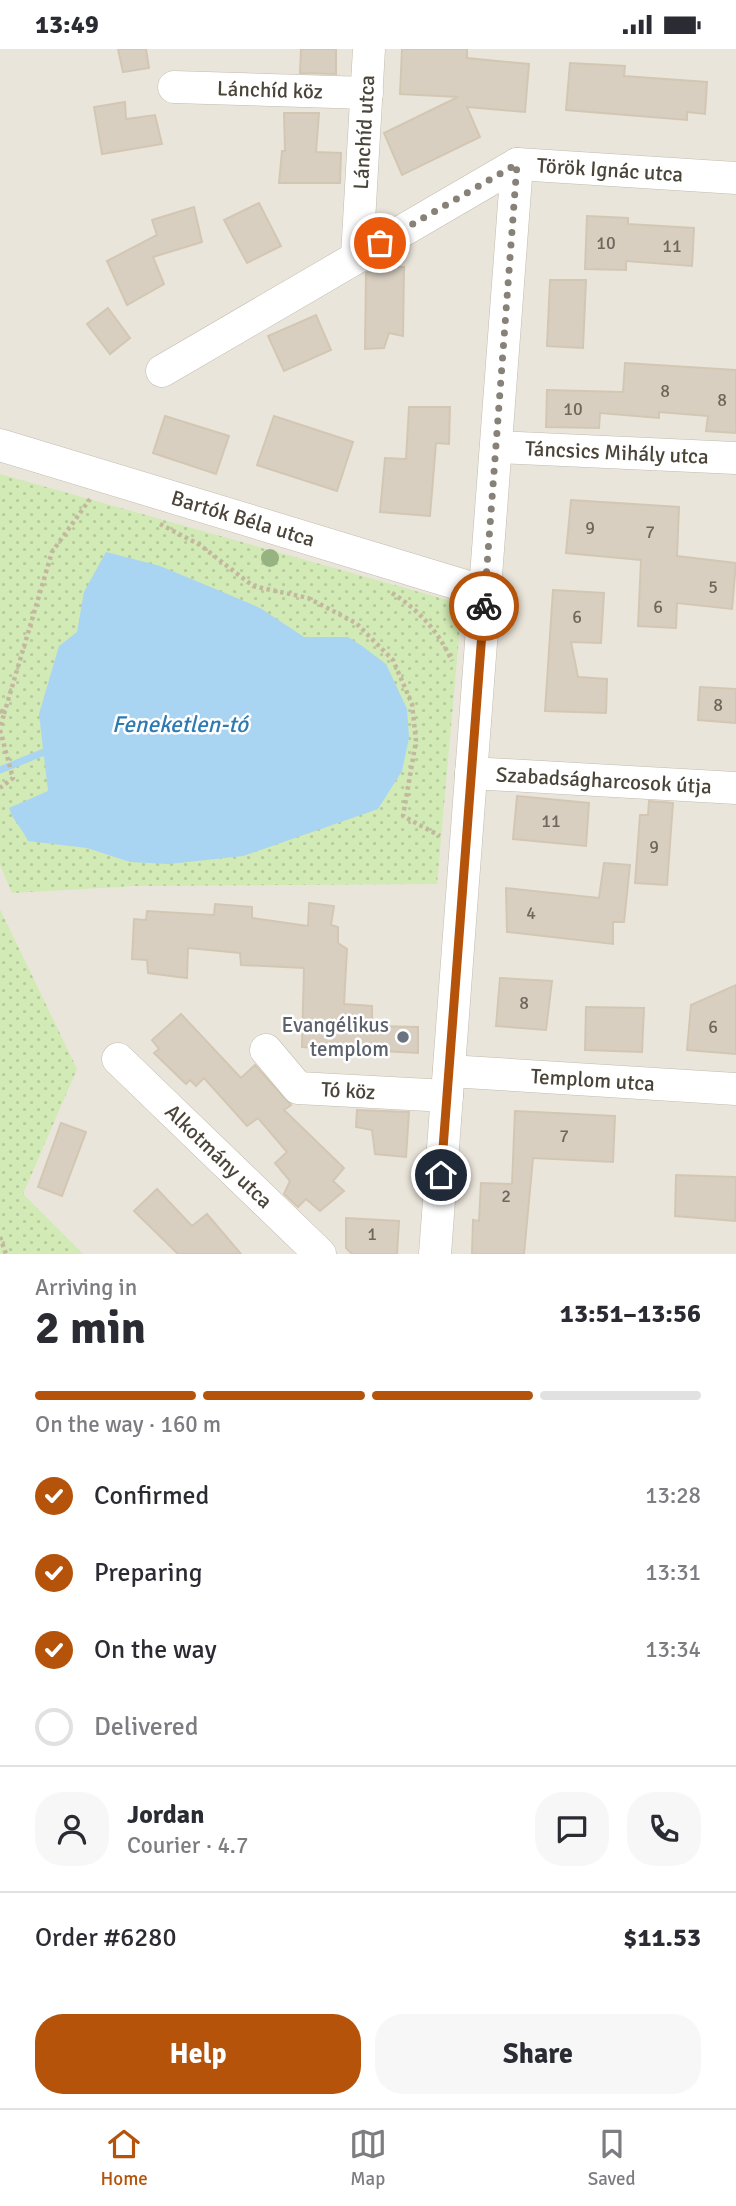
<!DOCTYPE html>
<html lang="en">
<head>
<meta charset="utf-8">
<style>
	:root { --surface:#fff; --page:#f7f7f7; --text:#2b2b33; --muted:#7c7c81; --line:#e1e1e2; --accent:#b45309 }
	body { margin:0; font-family:Signika,sans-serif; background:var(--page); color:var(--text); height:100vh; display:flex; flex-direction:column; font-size:26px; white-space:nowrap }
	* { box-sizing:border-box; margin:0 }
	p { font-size:23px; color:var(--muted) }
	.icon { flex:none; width:38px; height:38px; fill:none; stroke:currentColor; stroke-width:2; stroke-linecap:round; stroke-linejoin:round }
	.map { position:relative; height:1205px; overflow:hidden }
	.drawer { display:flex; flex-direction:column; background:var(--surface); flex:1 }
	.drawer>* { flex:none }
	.pin { position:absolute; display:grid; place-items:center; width:60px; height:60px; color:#fff; margin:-30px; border:4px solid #fff; border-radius:50%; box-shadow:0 2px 7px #0007 }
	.courier { position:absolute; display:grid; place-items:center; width:70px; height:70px; margin:-35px; border:5px solid #b45309; border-radius:50%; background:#fff; color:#222; box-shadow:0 2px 9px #0007 }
	.summary em { font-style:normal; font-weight:700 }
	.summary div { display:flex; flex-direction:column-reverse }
	.summary { display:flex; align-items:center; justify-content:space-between; height:119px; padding:0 35px }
	h1 { font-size:46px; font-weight:700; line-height:52px }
	.bar { display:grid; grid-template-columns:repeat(4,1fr); gap:10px 7px; align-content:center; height:84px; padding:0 35px }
	.bar i { height:9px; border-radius:5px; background:var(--line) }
	.bar .selected { background:var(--accent) }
	.bar p { grid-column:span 4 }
	.line { display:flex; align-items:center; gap:18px; padding:0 35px; border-top:2px solid var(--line) }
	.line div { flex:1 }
	.round { display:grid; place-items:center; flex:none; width:74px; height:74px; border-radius:28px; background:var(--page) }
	ol { padding:0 35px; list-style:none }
	li { display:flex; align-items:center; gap:21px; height:77px }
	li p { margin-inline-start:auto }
	li .icon { padding:7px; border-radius:50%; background:var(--accent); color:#fff; stroke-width:4 }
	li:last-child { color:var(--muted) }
	li i { width:38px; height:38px; border:4px solid var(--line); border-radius:50% }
	.action { display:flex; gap:14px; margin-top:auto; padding:14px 35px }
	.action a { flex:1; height:80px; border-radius:28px; background:var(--accent); color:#fff; font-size:28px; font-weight:700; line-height:80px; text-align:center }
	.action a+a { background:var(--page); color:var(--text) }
	.status { display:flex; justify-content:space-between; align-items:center; height:49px; padding:0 35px; background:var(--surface); direction:ltr }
	.status svg { height:19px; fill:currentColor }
	.menu { display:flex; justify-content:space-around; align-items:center; height:98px; border-top:2px solid var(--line); background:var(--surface); font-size:19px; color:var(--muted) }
	.menu a { display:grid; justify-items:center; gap:4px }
	.menu .selected { color:var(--accent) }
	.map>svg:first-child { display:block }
</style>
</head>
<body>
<div class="status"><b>13:49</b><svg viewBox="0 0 49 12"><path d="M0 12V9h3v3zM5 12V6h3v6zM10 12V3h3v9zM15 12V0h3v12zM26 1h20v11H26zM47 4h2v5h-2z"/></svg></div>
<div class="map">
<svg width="736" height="1205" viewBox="0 0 736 1205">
	<defs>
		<pattern id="green-dots" width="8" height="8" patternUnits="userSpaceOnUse" patternTransform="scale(1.75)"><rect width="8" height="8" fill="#d2eab5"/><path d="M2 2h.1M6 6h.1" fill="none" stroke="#b6ca9c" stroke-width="1.8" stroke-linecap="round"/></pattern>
	</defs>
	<rect width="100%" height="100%" fill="#f6f3ec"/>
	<rect fill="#eae5da" x="0" y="0" width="736" height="1205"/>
	<g fill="url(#green-dots)">
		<polygon points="0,425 462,555 437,835 136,837 12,844 0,816"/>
		<polygon points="0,860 77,1020 23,1145 83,1205 0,1205"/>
	</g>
	<path fill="#a9d4f2" d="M106,503L160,517L225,544L260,559L304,588H348L362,597L386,615L407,660L409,689L402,722L378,760L243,807L169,815L130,813L87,799L28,792C22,779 13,772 9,759L48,742L39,665L59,597L77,583L84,543Z"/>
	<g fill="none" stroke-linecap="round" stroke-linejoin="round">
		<polyline stroke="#a9d4f2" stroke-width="7" points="0,721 44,703"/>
	</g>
	<g fill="#d8cfc1" stroke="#d3c7b4" stroke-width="2">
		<polygon points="118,0 146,0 149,19 123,23"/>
		<polygon points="301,0 336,0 336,25 300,24"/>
		<polygon points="402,0 467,0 467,9 529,15 525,63 467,58 480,88 402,126 384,84 458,48 400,45"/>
		<polygon points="570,14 625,17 624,27 707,33 705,65 687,63 687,71 566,61"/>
		<polygon points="125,53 126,70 155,66 162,95 102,105 94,58"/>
		<polygon points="284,64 319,64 316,103 341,104 340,134 279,134 282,102 285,102"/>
		<polygon points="259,154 281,197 247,214 224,171"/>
		<polygon points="194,158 202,193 153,208 164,235 127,256 107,212 157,186 152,171"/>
		<polygon points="587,167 628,169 628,175 694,179 692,217 626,212 626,221 585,220"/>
		<polygon points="377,218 404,218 403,287 389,284 384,299 365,300 366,224"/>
		<polygon points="550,231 586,231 583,299 547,297"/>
		<polygon points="108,259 130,289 110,305 87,275"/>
		<polygon points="316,266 331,301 284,322 268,287"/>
		<polygon points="625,314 736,321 736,384 706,382 708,367 659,363 659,369 600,364 599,379 546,378 547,341 623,343"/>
		<polygon points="409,358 450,358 449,395 436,394 430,467 380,463 385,409 406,410"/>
		<polygon points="165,367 229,387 216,425 153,404"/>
		<polygon points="274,367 353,393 337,442 257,416"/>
		<polygon points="571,451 679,458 677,507 736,514 732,560 677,554 676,579 638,577 641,511 566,504"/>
		<polygon points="553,541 604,544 601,594 571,593 578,628 607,630 606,664 545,662"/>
		<polygon points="700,638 736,640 736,674 698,671"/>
		<polygon points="517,747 589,754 586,797 513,790"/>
		<polygon points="649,752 673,754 667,836 635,834 640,766 648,766"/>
		<polygon points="604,814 630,816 624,873 613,873 613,895 507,883 506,839 599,849"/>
		<polygon points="309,854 334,857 331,876 338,878 338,894 347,900 344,955 372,957 372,977 418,978 418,1004 302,998 304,919 241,916 240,904 188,899 187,929 148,924 147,911 132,910 134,870 146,871 147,862 214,866 215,855 252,858 252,869 308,877"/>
		<polygon points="500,929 552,932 546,981 496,977"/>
		<polygon points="736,936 736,1005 687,1001 691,956"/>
		<polygon points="586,958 644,959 642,1003 585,1001"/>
		<polygon points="181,965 241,1029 255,1016 291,1056 284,1061 344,1119 333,1132 344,1142 320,1162 306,1150 298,1158 284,1145 290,1132 275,1114 287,1103 258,1069 247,1077 204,1029 196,1037 190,1031 186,1035 154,1004 159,1000 152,991"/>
		<polygon points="357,1061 409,1063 406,1108 375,1105 372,1081 356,1078"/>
		<polygon points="515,1062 615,1067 613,1113 533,1109 524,1205 472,1205 473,1171 479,1172 481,1134 512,1135"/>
		<polygon points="61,1074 86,1083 62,1147 38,1138"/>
		<polygon points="676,1126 736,1128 735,1172 675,1167"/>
		<polygon points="157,1140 192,1177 207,1165 241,1205 178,1205 134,1162"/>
		<polygon points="346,1169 399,1172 397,1205 352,1205 346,1199"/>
	</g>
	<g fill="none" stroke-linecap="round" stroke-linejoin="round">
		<g stroke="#c2bbae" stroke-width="33">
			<g id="minor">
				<path id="s1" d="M174,38L367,44"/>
				<path id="s2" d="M357,207L369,0"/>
				<path id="s3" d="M162,322L517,115L736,129"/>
				<path id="s4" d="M0,396L485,543"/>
				<path id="s5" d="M496,398L736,409"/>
				<path id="s6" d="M471,724L736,739"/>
				<path id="s7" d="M266,1001L298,1039L447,1047"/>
				<path id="s8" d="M118,1010L320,1205"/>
				<path id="s9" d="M449,1022L736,1040"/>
				<polyline points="435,1205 517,115"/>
			</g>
		</g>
		<g stroke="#c4b79f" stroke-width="4.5" stroke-dasharray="3.5 3.5" stroke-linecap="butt">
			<polyline points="160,475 200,496 253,537 308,549 356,574 393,611 412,655 416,692 403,767 440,787"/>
			<path d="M392,544C420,562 438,582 452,612"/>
			<polyline points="0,661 4,665 0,679"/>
			<polyline points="4,665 52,503 90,450"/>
			<polyline points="0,681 13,729 0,739"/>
			<polyline points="0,1188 6,1205"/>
		</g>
		<use href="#minor" stroke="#fff" stroke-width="32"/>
	</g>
	<circle fill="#97b381" cx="270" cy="509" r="9"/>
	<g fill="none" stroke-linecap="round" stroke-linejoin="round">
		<polyline stroke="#878178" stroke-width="7" stroke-dasharray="0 12.6" points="380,194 517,115 484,557"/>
		<polyline stroke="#b45309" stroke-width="9" points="441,1126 484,557"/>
	</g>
	<circle fill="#6b7280" stroke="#fff" stroke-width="2.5" cx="403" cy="988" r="7"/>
	<g text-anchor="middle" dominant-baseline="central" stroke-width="5" stroke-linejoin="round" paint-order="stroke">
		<g font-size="18" fill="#6e675b">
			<text x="606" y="194">10</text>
			<text x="672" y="197">11</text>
			<text x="665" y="342">8</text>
			<text x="722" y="351">8</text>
			<text x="573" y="360">10</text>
			<text x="590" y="479">9</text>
			<text x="650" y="483">7</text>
			<text x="713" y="538">5</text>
			<text x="658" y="558">6</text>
			<text x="577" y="568">6</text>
			<text x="718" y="656">8</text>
			<text x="551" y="772">11</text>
			<text x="654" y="798">9</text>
			<text x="531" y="864">4</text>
			<text x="524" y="954">8</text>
			<text x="713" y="978">6</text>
			<text x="564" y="1087">7</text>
			<text x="506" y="1147">2</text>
			<text x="372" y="1185">1</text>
		</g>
		<g font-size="21" fill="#4b4439" stroke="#fff">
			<text stroke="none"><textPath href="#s1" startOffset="96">Lánchíd köz</textPath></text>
			<text stroke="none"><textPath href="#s2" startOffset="124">Lánchíd utca</textPath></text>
			<text stroke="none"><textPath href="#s3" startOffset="504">Török Ignác utca</textPath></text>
			<text stroke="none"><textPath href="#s5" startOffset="121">Táncsics Mihály utca</textPath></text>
			<text stroke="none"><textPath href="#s4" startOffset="254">Bartók Béla utca</textPath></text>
			<text stroke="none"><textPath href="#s6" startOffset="133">Szabadságharcosok útja</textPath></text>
			<text stroke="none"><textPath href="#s9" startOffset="144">Templom utca</textPath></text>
			<text stroke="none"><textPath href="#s7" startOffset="100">Tó köz</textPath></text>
			<text stroke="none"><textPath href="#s8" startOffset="140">Alkotmány utca</textPath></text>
		</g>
		<g font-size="21" fill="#5b616d" stroke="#fff" text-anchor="end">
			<text x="389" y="976">Evangélikus<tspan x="389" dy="24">templom</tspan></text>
		</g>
		<g font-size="23" font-style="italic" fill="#2e7ab2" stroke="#fff">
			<text x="180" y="675">Feneketlen-tó</text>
		</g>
	</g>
</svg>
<div class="pin" style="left:380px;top:194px;background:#ea580c"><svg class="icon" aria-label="bag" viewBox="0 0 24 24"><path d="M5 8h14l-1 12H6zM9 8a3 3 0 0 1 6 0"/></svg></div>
<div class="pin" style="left:441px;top:1126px;background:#1f2937"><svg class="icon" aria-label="home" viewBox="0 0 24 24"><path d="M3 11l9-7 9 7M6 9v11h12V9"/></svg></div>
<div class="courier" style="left:484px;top:557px"><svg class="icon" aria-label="bike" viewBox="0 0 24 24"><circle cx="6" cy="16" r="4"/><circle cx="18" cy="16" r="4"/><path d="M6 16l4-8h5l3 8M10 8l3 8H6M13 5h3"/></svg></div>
</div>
<section class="drawer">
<div class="summary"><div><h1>2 min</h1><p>Arriving in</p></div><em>13:51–13:56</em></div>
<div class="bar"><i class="selected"></i><i class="selected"></i><i class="selected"></i><i></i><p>On the way · 160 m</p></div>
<ol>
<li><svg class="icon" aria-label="check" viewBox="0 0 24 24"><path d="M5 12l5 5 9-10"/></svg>Confirmed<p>13:28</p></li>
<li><svg class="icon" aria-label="check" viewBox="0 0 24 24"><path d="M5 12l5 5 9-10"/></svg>Preparing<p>13:31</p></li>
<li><svg class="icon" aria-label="check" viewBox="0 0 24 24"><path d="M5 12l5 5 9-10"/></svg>On the way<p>13:34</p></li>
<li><i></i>Delivered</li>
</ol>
<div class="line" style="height:126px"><a class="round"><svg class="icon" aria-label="person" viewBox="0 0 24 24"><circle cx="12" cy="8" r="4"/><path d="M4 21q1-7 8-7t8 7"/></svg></a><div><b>Jordan</b><p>Courier · 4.7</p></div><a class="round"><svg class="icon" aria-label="chat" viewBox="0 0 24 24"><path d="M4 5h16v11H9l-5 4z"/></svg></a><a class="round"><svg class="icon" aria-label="phone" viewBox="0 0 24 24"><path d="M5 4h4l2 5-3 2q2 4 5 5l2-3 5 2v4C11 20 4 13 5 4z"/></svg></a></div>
<div class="line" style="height:91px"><div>Order #6280</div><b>$11.53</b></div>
<div class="action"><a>Help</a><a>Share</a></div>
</section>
<nav class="menu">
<a class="selected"><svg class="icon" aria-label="home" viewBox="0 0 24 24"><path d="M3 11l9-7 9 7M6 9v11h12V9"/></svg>Home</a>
<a><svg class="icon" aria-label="map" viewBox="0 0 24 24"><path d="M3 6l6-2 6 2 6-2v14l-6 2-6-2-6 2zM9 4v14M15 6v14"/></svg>Map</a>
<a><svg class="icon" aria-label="saved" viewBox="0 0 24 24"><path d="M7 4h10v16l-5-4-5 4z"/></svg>Saved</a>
</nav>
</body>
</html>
